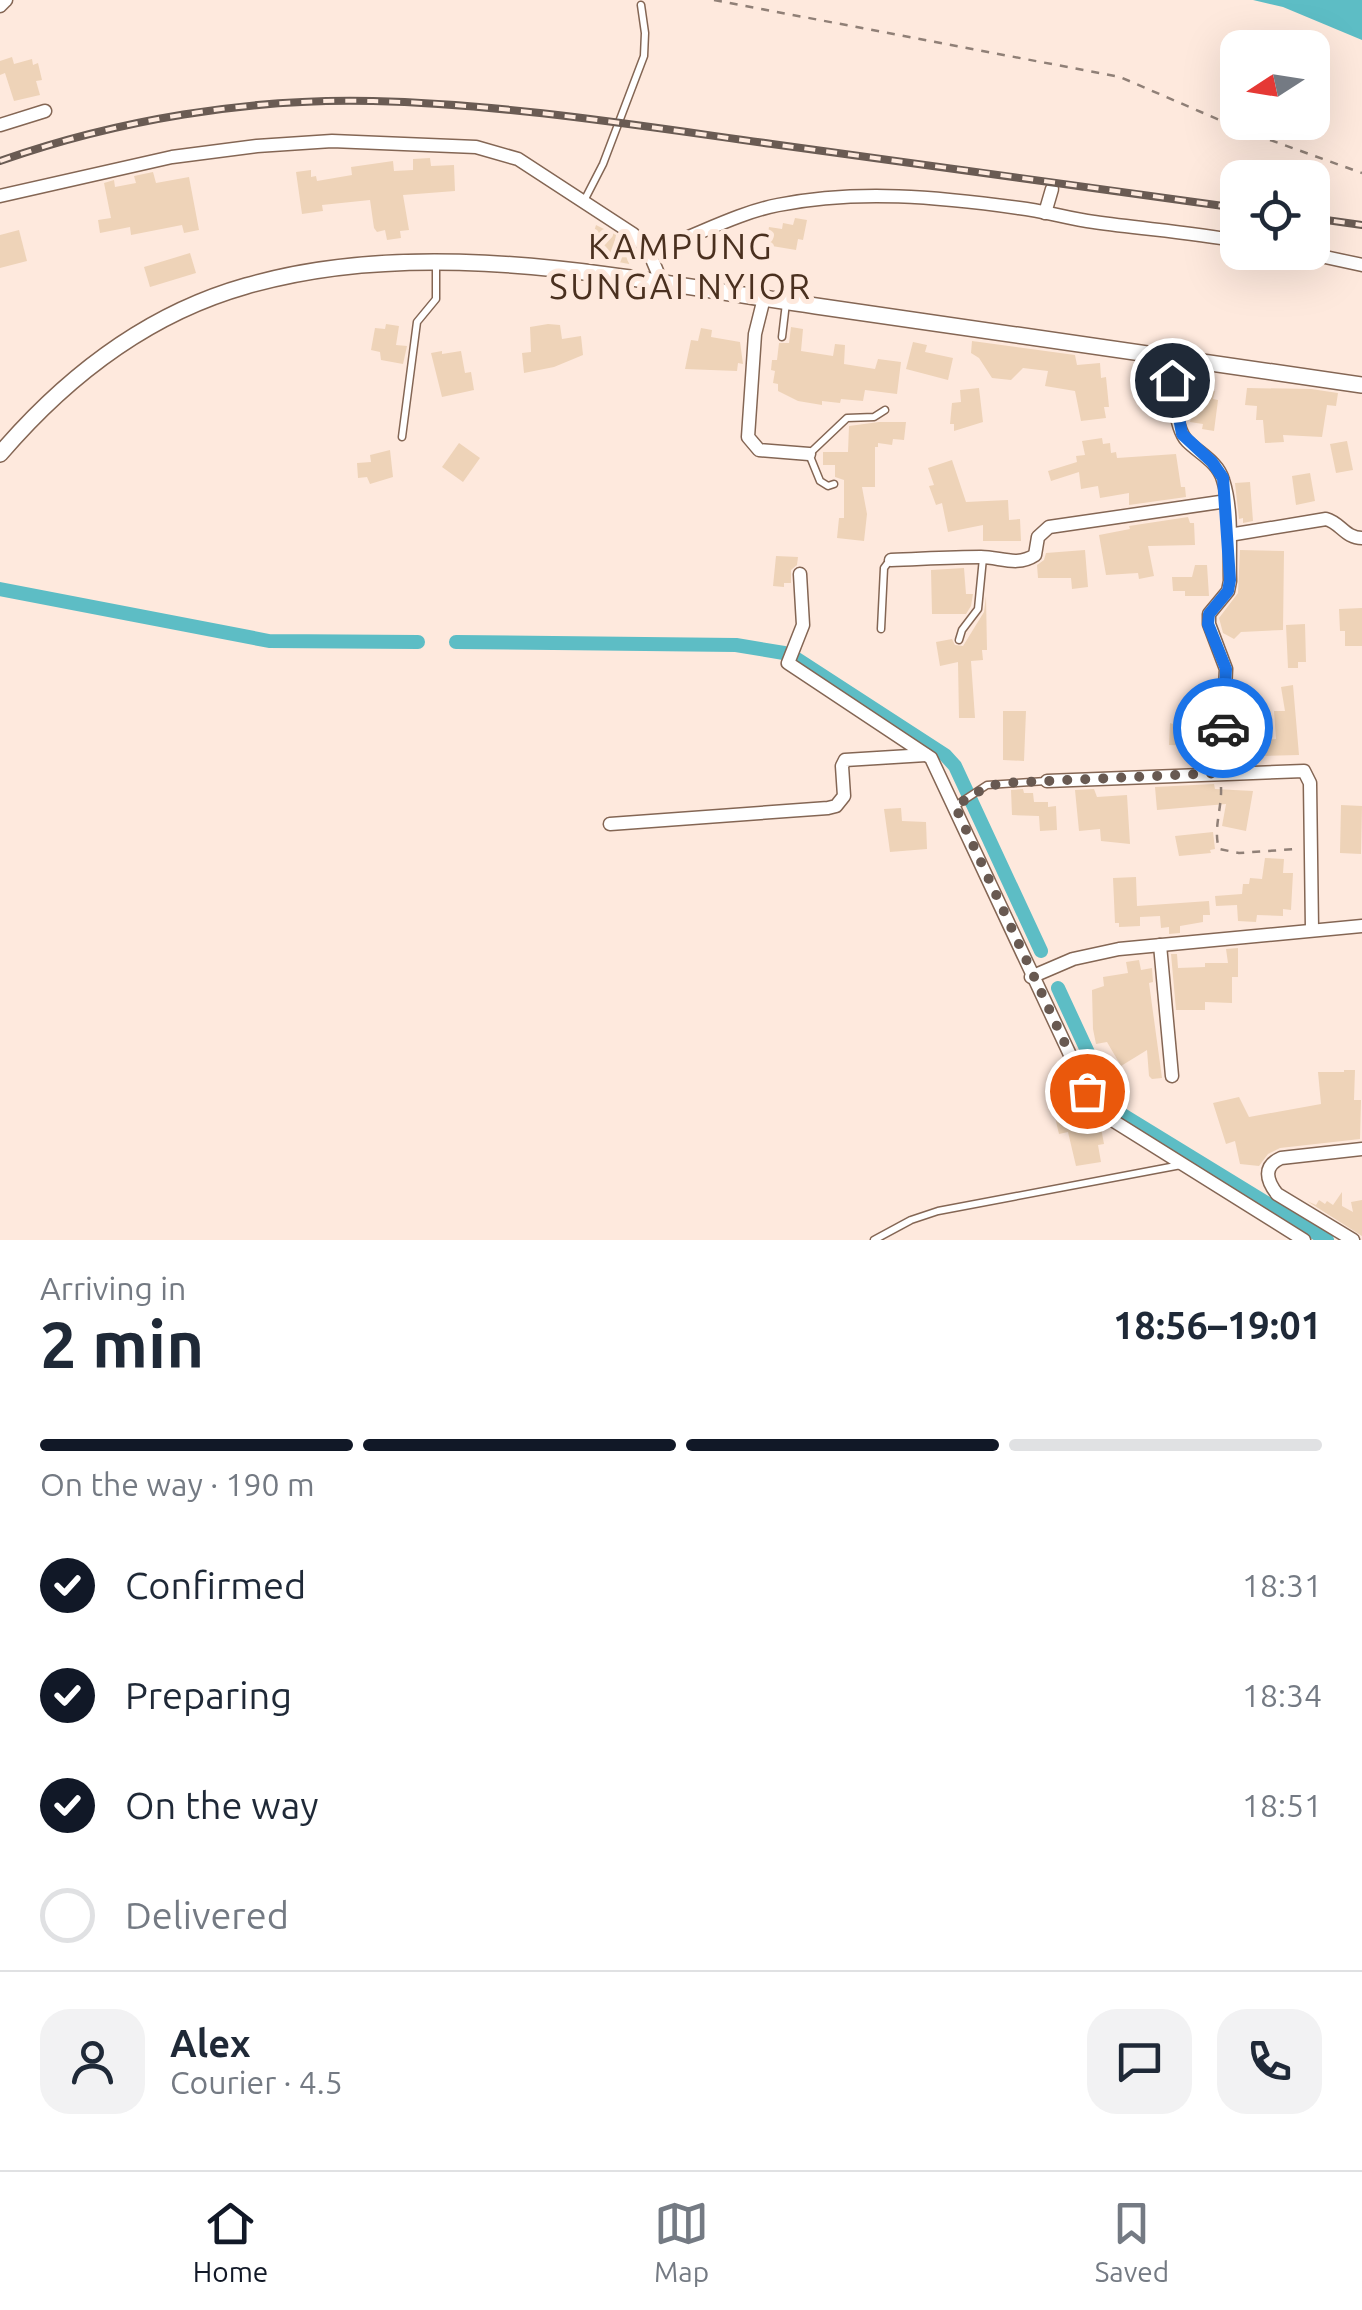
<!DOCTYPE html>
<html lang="en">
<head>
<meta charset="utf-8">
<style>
	:root { --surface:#fff; --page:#f2f2f3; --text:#1f2937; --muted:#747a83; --line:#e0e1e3; --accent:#111827 }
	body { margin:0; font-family:Ubuntu,sans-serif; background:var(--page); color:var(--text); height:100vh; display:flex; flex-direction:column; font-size:38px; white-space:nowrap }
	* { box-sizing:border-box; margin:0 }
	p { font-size:32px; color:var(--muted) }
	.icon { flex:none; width:55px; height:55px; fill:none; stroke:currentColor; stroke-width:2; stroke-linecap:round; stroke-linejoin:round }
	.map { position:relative; height:1240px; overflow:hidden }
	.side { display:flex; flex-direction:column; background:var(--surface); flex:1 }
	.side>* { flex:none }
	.needle { width:65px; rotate:258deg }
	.buttons { position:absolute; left:1220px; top:30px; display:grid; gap:20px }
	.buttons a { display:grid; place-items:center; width:110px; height:110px; border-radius:20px; background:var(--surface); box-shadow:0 10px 40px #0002; font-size:50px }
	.pin { position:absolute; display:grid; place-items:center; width:85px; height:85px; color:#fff; margin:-42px; border:5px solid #fff; border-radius:50%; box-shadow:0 2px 10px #0007 }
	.courier { position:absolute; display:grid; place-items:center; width:100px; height:100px; margin:-50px; border:8px solid #1a73e8; border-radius:50%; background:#fff; color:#222; box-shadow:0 2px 12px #0007 }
	.summary em { font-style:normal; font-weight:700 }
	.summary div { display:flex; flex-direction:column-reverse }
	.summary { display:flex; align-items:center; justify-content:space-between; height:170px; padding:0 40px }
	h1 { font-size:65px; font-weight:700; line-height:75px }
	.bar { display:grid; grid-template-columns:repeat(4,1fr); gap:15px 10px; align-content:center; height:120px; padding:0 40px }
	.bar i { height:12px; border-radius:8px; background:var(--line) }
	.bar .on { background:var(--accent) }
	.bar p { grid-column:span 4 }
	.line { display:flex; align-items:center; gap:25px; padding:0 40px; border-top:2px solid var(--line) }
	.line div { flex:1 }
	.round { display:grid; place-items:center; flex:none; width:105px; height:105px; border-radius:30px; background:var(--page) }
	ol { padding:0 40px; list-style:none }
	li { display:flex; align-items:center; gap:30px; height:110px }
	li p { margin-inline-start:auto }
	li .icon { padding:10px; border-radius:50%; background:var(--accent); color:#fff; stroke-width:4 }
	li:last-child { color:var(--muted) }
	li i { width:55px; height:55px; border:5px solid var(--line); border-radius:50% }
	.tabs { display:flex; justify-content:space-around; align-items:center; height:140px; border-top:2px solid var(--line); background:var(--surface); font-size:28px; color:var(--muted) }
	.tabs a { display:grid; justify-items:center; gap:5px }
	.tabs .on { color:var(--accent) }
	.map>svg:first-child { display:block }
</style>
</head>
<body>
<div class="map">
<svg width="1362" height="1240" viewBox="0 0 1362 1240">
	<rect width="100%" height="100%" fill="#fee9dd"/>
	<polygon fill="#5dbdc5" points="1253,0 1362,0 1362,40 1283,7"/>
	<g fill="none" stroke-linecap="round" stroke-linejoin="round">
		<g stroke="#5dbdc5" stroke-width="14">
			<polyline points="0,589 269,641 418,642"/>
			<polyline points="456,642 736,645 784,653 797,659 945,755 955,766 1041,951"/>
			<polyline points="1058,988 1110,1100 1121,1114 1327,1240"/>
		</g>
	</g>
	<g fill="#eed3b8">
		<polygon points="12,57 14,64 32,59 33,65 38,63 42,80 36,81 40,95 14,101 5,73 0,75 0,61"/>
		<polygon points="430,158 431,166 454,165 455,191 403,195 409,230 400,231 401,238 387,240 385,230 377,232 374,228 370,200 322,205 323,211 302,214 296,172 311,170 311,177 316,176 317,181 352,175 351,167 393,161 394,171 413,170 413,159"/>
		<polygon points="153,172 156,183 189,177 199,230 184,233 182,225 131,235 130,227 100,233 98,220 111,218 104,183 114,180 115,187 136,183 134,176"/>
		<polygon points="795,218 807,220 803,240 798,239 796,250 766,245 769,227 782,229 783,223 793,225"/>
		<polygon points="596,225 616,235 614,245 632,248 629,264 587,256"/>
		<polygon points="19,230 27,261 0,268 0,235"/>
		<polygon points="190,253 196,273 150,287 144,267"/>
		<polygon points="386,324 399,326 396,345 407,346 403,364 381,360 380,352 371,350 375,328 385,329"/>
		<polygon points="548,324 560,325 562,339 581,336 583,355 554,367 524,373 522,353 531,352 530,327"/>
		<polygon points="791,327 803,329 801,351 833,356 835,344 845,345 844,364 875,369 878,359 901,362 897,394 865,390 863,401 841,399 840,403 822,401 822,405 798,401 778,391 778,384 773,383 775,371 771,370 772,360 777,360 779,343 789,343"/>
		<polygon points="701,328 712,330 711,337 740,342 743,364 738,363 737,371 685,369 691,340 698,341"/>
		<polygon points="972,341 1075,355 1077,365 1100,363 1101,378 1106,377 1109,407 1104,407 1106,418 1081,421 1075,391 1045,386 1048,371 1023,368 1011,380 992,378 979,358 971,353"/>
		<polygon points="913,342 927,345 925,352 953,358 948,380 906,369"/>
		<polygon points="442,351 442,354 461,351 465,373 471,372 474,390 442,397 431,353"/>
		<polygon points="979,388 983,422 954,431 954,424 950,424 952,403 961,402 960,390"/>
		<polygon points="1247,388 1311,389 1338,393 1336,406 1327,405 1322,437 1283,435 1284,442 1265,443 1263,420 1256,420 1257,406 1245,405"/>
		<polygon points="1199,389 1215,391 1213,399 1218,400 1214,431 1202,429 1203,424 1190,422"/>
		<polygon points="879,422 906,422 904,440 893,439 892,445 878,443 878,447 875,447 875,487 862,487 867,514 864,541 837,538 839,518 844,518 844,480 835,477 835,465 823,465 823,452 848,452 849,426"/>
		<polygon points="1102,438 1103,444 1110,443 1111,453 1116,452 1117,458 1176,454 1181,487 1185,487 1186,497 1129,505 1129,493 1100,498 1098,486 1081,489 1079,472 1051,481 1048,471 1077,462 1076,456 1085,455 1082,441"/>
		<polygon points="1347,441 1353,470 1336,473 1330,444"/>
		<polygon points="459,443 480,458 463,482 442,467"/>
		<polygon points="390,450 393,477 370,484 367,477 358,478 357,463 371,462 370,455"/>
		<polygon points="952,460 966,502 1008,500 1009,520 1020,519 1021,541 983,541 983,525 948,532 942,503 936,505 929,486 934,485 928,468"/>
		<polygon points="1310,473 1315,501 1296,505 1292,476"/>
		<polygon points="1250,482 1253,521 1243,523 1243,518 1239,519 1235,483"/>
		<polygon points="1188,517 1190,523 1194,523 1195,545 1148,546 1154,576 1139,579 1138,573 1106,575 1099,535 1130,529 1129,526"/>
		<polygon points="1085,550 1088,587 1072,589 1071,578 1038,578 1037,565 1044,560 1046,553"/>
		<polygon points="1240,550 1284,551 1283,630 1241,632 1234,639 1223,633 1219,618 1238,593"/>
		<polygon points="776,556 798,557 797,565 791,570 791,583 784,583 784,587 773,586"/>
		<polygon points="1195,565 1207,565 1209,596 1185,596 1185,591 1173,591 1172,577 1192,577"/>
		<polygon points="964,568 966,594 973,594 971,606 966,614 932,614 931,570"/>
		<polygon points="986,596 987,650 982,650 983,660 971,661 975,718 959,718 958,662 940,666 936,642 952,639 955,645 963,646 984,612"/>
		<polygon points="1362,608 1362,646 1345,646 1345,631 1340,631 1339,609"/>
		<polygon points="1305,624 1306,662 1298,662 1298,668 1288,668 1286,625"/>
		<polygon points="1293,685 1299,755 1260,756 1260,740 1276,739 1274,711 1285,711 1281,687"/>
		<polygon points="1003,711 1026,711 1024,761 1003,760"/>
		<polygon points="1174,717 1212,719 1212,732 1200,732 1200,746 1169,745 1170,723 1173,724"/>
		<polygon points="1214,784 1215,789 1253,791 1246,831 1222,826 1226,804 1157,810 1155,787"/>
		<polygon points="1023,789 1024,793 1033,793 1034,802 1048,802 1048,807 1056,806 1057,830 1040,831 1039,816 1012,815 1011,790"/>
		<polygon points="1094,789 1097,797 1127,795 1130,844 1101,841 1100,829 1079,831 1075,790"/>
		<polygon points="1341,805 1362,806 1361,854 1340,853"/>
		<polygon points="901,808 902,821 926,822 927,849 890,852 884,809"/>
		<polygon points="1213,832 1215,849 1210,850 1211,853 1179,856 1175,836"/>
		<polygon points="1265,858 1284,859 1283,873 1293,873 1291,910 1283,909 1283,916 1257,915 1256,922 1238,921 1237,905 1216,906 1215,896 1242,894 1243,884 1249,884 1250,878 1262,879"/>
		<polygon points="1136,877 1137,906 1209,901 1210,915 1203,915 1203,922 1180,926 1180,933 1169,934 1169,927 1161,928 1160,916 1140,917 1140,926 1119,927 1119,923 1115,923 1113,878"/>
		<polygon points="1238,948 1238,977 1232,977 1232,1003 1205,1002 1205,1010 1176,1010 1171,954 1177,954 1178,968 1205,967 1205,963 1228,963 1226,949"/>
		<polygon points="1139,960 1141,970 1152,968 1153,982 1149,983 1162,1078 1152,1079 1149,1076 1147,1050 1121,1066 1107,1042 1096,1044 1093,1029 1092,990 1104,986 1103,977 1128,973 1126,962"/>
		<polygon points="1344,1070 1355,1070 1354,1100 1361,1100 1360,1139 1280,1148 1268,1154 1259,1166 1240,1164 1235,1141 1226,1144 1213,1103 1239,1097 1249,1117 1321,1104 1318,1072 1344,1072"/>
		<polygon points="1087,1108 1092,1130 1101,1128 1104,1144 1098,1145 1101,1162 1076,1166 1068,1132 1059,1134 1055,1117"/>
		<polygon points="1342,1192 1342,1206 1353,1212 1351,1202 1362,1200 1362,1236 1307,1201 1316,1205 1319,1200 1325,1204 1327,1201 1333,1205"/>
	</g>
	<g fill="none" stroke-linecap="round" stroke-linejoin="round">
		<g stroke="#846654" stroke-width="9">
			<g id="service">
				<polyline points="585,199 603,164 644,56 645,33 641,5"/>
				<polyline points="782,337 786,303"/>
				<polyline points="402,437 417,322 436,299 436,266"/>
				<polyline points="834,484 828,486 820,481 809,454 847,418 874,417 885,410"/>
				<polyline points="881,629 884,568 890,560"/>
				<polyline points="959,640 962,630 978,609 983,558"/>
				<polyline points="955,806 987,785 1046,781"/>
				<polyline points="874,1240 911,1220 938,1211 1181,1165"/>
			</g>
		</g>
		<g stroke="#846654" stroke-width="15">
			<g id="minor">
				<polyline points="0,6 6,0"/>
				<polyline points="0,125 45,111"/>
				<polyline points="0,196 172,157 257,146 332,141 476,147 518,159 633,234 649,252 662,283"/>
				<polyline points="1045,213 1052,189"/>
				<path d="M649,252C693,238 733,214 778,205C858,189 939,197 1019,208C1045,211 1069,219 1094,222C1142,229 1190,232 1238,241"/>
				<polyline points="1302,252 1362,265"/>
				<polyline points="764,298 755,334 748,437 759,450 809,454"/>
				<path d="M1174,358C1172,378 1173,426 1187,441C1200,454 1218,462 1223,480C1233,511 1229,549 1230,581L1228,591L1209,614V624L1226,669L1221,773"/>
				<path d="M1229,535L1326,519C1341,523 1345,538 1362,538"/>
				<path d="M891,560C921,559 951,557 981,557C1000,557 1017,567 1035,555L1038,537L1049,527L1227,501"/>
				<polyline points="800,574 803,625 788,663 931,758 1087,1091 1112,1120 1304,1240"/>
				<polyline points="1047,781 1304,771 1310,783 1312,929"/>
				<polyline points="610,824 828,808 836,806 844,796 842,766 845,760 926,755"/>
				<polyline points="1160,945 1172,1076"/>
				<polyline points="1031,977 1073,959 1119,949 1362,926"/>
				<path d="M1353,1240L1277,1194C1266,1180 1263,1166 1281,1158L1362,1149"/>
			</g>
		</g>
		<g stroke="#846654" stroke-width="18">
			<path id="tertiary" d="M0,454C66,377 147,314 246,286C428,233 632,280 816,306C998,333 1180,359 1362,385"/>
		</g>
		<g stroke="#908077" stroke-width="2.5" stroke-dasharray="8 8" stroke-linecap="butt">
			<polyline points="714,0 1120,77 1245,131 1362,173"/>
			<path d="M1221,787C1222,809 1213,828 1219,849L1239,853L1296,849"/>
		</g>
		<use href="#service" stroke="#fff" stroke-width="6"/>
		<use href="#minor" stroke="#fff" stroke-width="12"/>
		<use href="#tertiary" stroke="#fff" stroke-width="15"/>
		<g stroke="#6a5b53" stroke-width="8">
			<g id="rail">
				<path d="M0,161C117,120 248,98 373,101C505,104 641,126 772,144C927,165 1082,186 1238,208"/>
				<polyline points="1312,218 1362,225"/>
			</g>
		</g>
		<use href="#rail" stroke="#fee9dd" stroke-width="4" stroke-dasharray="11" stroke-linecap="butt"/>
	</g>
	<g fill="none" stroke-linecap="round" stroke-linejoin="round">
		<path stroke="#685951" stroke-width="10" stroke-dasharray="0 18" d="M1087,1091L955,806C973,796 983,786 1004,783L1220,773L1223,728"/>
		<polyline stroke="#1a73e8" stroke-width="12" points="1172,380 1182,434 1212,462 1223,478 1230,580 1228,591 1209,614 1208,624 1226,669 1223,728"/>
	</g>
	<g text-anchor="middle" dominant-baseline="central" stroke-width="10" stroke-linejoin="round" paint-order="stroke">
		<g font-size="35" letter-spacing="2.5" fill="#4a301f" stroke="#fee9dd">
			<text x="681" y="246">KAMPUNG<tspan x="681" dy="40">SUNGAI NYIOR</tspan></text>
		</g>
	</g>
</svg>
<div class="buttons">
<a><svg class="needle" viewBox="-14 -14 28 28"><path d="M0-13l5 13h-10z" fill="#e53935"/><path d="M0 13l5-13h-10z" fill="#747a83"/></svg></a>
<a><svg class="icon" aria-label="locate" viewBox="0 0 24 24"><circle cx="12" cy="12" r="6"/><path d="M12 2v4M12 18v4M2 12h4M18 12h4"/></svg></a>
</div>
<div class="pin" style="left:1087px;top:1091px;background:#ea580c"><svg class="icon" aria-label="bag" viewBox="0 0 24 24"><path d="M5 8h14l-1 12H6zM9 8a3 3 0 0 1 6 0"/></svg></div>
<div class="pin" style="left:1172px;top:380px;background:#1f2937"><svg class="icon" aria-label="home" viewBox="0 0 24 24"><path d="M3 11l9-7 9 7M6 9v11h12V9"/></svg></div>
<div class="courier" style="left:1223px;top:728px"><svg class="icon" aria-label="car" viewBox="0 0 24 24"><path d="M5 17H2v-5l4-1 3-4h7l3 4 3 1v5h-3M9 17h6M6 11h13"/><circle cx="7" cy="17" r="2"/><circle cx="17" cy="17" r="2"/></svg></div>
</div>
<section class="side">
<div class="summary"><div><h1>2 min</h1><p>Arriving in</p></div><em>18:56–19:01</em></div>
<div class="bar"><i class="on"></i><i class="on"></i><i class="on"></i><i></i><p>On the way · 190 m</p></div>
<ol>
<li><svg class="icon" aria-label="check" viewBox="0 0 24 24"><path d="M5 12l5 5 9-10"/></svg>Confirmed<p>18:31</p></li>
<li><svg class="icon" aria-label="check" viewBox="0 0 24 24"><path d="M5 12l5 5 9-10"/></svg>Preparing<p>18:34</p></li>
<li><svg class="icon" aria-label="check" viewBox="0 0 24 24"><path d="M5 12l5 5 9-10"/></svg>On the way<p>18:51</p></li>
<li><i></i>Delivered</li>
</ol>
<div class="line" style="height:180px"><a class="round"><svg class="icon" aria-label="person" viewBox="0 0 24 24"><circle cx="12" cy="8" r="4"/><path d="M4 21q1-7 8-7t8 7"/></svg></a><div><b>Alex</b><p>Courier · 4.5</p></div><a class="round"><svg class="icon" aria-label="chat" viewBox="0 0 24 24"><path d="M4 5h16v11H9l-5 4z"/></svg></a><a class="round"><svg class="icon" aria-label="phone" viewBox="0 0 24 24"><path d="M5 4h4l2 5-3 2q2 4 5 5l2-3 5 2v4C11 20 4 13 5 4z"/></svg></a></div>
</section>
<nav class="tabs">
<a class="on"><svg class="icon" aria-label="home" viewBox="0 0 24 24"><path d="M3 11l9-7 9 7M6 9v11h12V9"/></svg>Home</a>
<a><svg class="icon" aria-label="map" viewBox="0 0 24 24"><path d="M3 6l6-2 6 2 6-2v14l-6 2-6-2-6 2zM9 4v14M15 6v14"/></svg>Map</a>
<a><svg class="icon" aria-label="saved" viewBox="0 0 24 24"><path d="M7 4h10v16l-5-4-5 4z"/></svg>Saved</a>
</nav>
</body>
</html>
